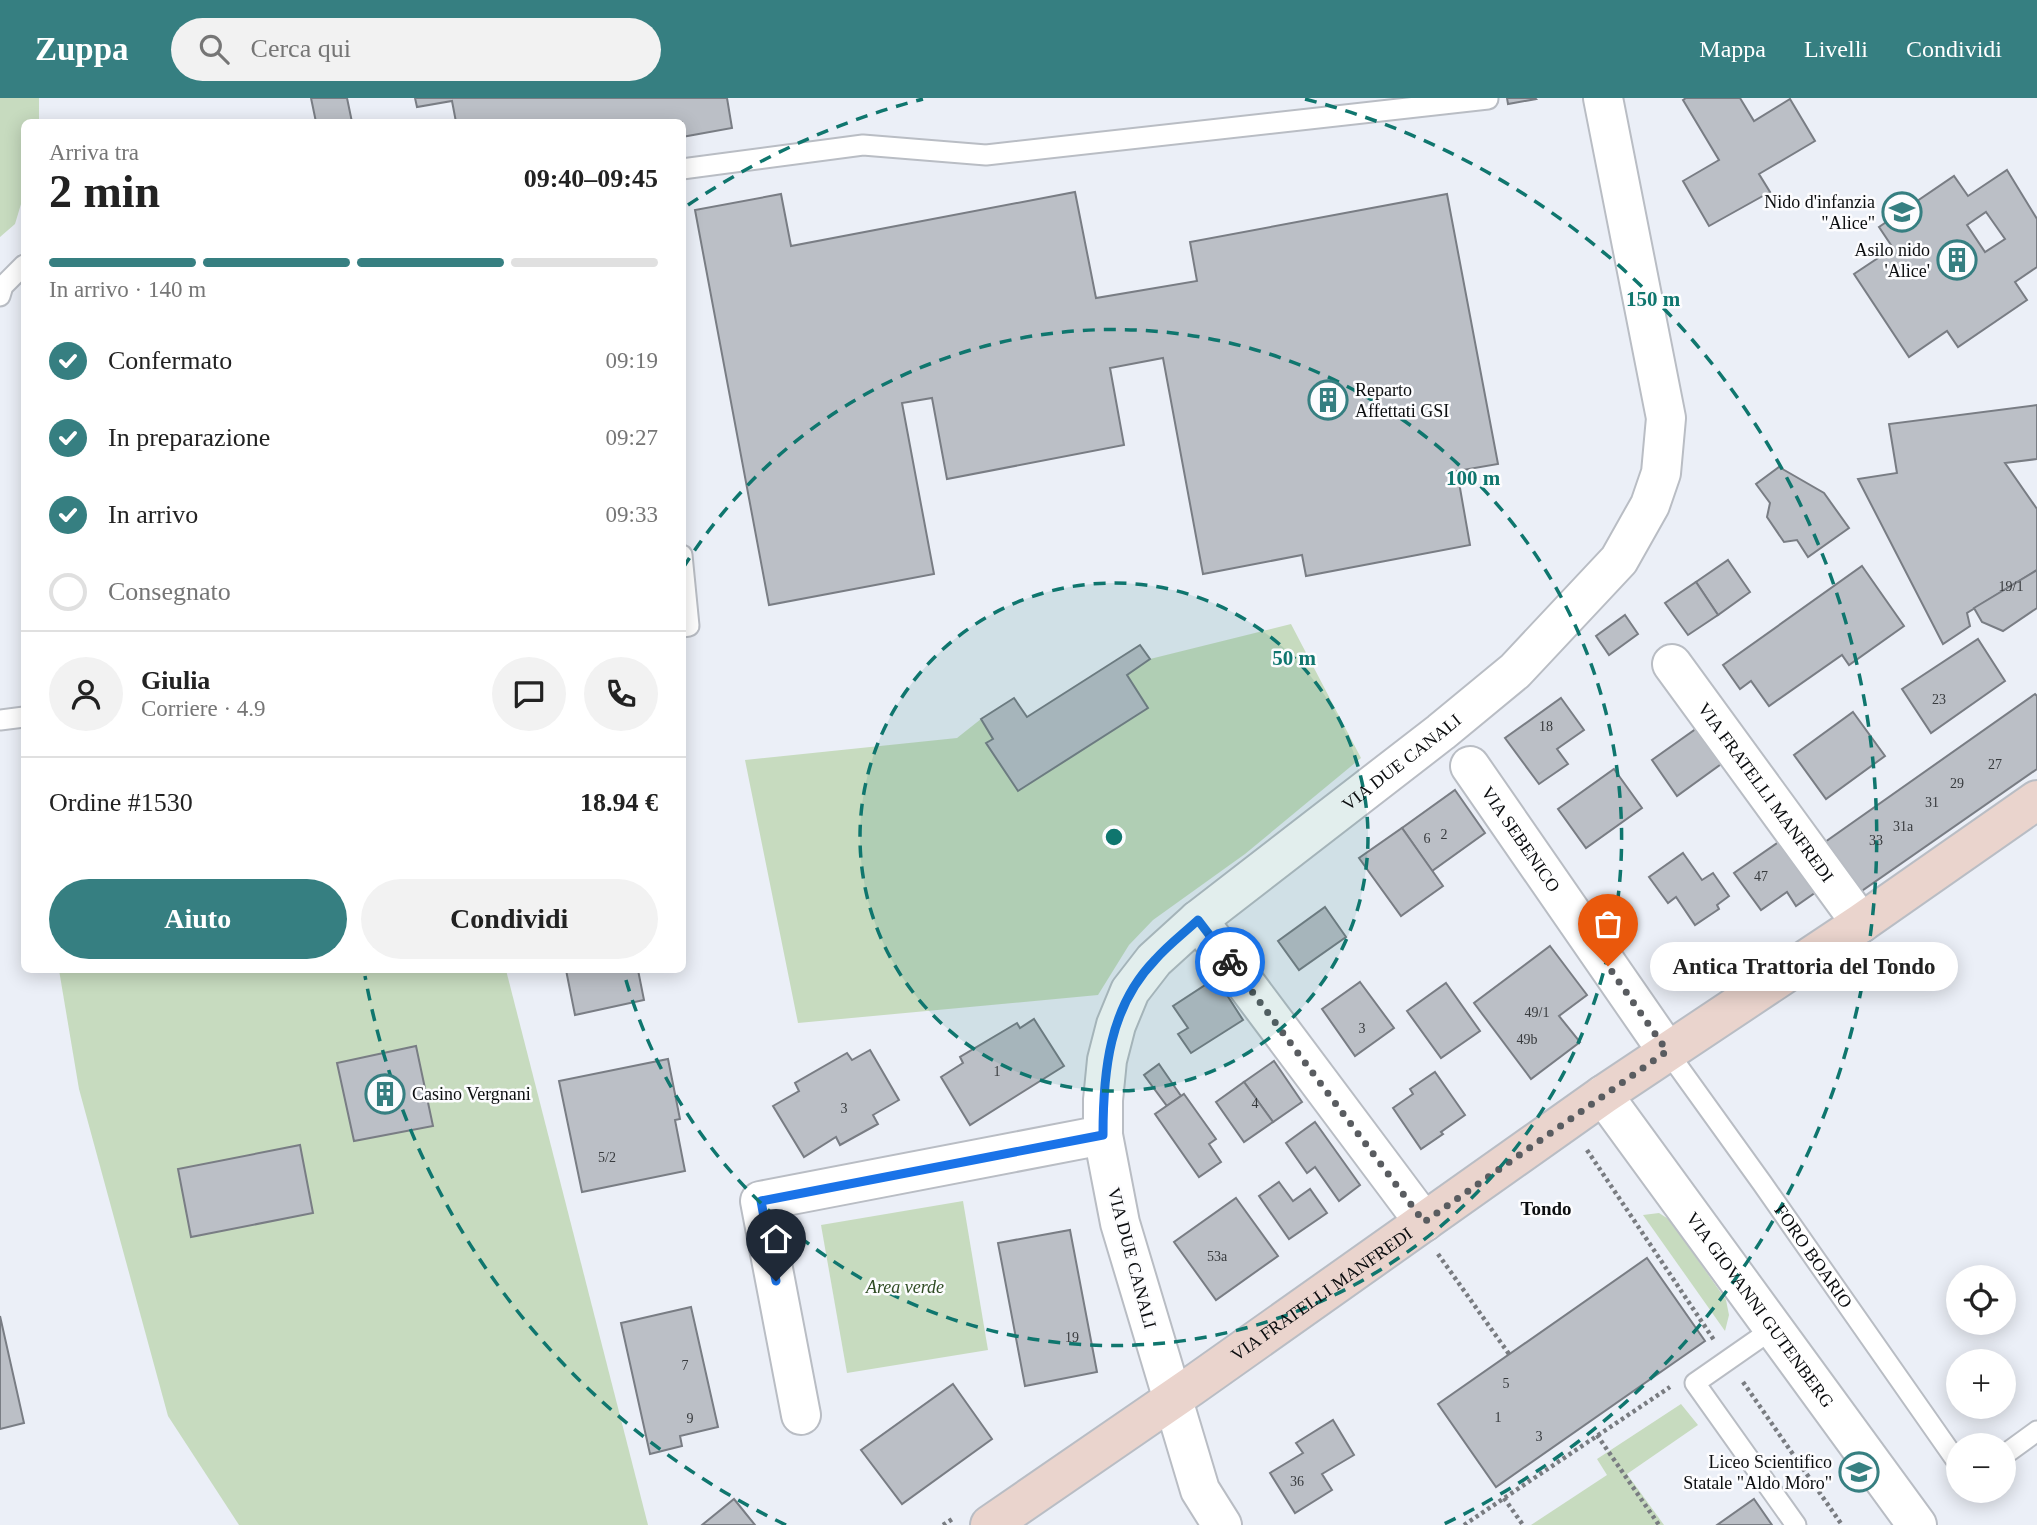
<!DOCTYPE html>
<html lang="it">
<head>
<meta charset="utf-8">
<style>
	:root { --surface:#fff; --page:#f2f2f2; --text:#222; --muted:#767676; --line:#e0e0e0; --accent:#367f81 }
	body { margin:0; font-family:Georgia,serif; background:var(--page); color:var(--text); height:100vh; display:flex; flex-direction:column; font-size:26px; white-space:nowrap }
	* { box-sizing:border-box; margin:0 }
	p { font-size:23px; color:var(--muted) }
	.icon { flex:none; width:38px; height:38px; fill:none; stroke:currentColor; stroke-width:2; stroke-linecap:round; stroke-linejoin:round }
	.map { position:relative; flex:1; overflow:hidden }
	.drawer { position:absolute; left:21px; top:21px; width:665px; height:854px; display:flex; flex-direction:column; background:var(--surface); border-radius:10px; box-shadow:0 4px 18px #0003 }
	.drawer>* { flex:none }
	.buttons { position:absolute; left:1946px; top:1167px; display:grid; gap:14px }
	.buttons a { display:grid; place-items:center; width:70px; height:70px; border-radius:50%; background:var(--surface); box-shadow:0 4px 18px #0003; font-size:35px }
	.pin { position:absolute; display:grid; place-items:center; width:60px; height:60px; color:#fff; margin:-72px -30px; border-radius:50% 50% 50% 0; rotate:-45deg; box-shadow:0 0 7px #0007 }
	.pin .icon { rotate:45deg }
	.courier { position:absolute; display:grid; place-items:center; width:70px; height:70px; margin:-35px; border:5px solid #1a73e8; border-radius:50%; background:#fff; color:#222; box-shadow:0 2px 9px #0007 }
	.bubble { position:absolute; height:49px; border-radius:24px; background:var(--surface); box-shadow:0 4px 18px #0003; font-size:23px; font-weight:700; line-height:49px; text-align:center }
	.overview em { font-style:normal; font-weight:700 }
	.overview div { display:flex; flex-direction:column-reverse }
	.overview { display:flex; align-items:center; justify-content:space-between; height:119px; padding:0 28px }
	h1 { font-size:46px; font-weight:700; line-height:52px }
	.bar { display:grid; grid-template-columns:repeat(4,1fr); gap:10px 7px; align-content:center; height:84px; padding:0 28px }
	.bar i { height:9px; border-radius:5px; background:var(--line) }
	.bar .on { background:var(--accent) }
	.bar p { grid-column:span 4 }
	.line { display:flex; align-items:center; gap:18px; padding:0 28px; border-top:2px solid var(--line) }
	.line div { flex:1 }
	.round { display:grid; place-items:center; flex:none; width:74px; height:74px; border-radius:37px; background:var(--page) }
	ol { padding:0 28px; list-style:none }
	li { display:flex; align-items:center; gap:21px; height:77px }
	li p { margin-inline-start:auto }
	li .icon { padding:7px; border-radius:50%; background:var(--accent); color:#fff; stroke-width:4 }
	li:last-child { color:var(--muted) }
	li i { width:38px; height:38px; border:4px solid var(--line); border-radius:50% }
	.action { display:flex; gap:14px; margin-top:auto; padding:14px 28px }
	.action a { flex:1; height:80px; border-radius:42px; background:var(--accent); color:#fff; font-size:28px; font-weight:700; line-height:80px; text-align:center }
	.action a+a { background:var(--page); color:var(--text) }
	header { display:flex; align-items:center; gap:42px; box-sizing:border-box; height:98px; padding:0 35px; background:var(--accent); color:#fff }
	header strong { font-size:33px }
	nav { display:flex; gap:38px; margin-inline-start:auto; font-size:24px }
	.search { width:490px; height:63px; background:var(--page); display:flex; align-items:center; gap:18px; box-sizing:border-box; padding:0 24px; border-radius:38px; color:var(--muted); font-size:26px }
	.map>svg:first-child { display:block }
</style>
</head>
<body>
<header>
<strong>Zuppa</strong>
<div class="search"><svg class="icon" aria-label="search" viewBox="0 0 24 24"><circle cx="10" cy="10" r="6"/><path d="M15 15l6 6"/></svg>Cerca qui</div>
<nav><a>Mappa</a><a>Livelli</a><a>Condividi</a></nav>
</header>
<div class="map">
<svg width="2037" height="1427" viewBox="0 0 2037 1427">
	<rect width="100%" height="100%" fill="#ebeff7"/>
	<g fill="#c7dbbf">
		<polygon points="0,0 39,0 39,24 24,24 24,96 15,126 0,139"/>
		<polygon points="1291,526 1361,660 1245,756 1153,822 1129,847 1098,897 798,925 745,662 957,640 981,621 993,641 987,646 1018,693 1148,610 1127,577 1150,561"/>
		<polygon points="59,872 506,872 648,1427 239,1427 168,1318 79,991"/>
		<polygon points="963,1103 988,1252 847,1275 821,1127"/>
		<polygon points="1659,1115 1670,1122 1726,1202 1729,1217 1725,1233 1643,1117"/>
		<polygon points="1681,1306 1698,1327 1627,1376 1664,1427 1531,1427 1607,1377 1597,1361"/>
	</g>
	<g fill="#bbbfc6" stroke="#797d84" stroke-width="2" fill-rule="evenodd">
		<polygon points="311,0 347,0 352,24 316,24"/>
		<polygon points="415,0 727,0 732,30 682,39 682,24 456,24 452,3 417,9"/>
		<polygon points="1507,0 1535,0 1536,1 1508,6"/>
		<polygon points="1686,0 1740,0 1754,23 1790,1 1815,43 1759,76 1770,94 1709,128 1683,83 1719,62 1683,2"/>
		<path d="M2007,72L2037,121V169L2015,184L2027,202L1958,249L1947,233L1909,259L1854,176L1893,150L1879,129L1954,78L1968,98ZM1986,114L2005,141L1985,154L1967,127Z"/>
		<polygon points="1075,94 1096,200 1197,183 1190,144 1447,96 1498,366 1457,373 1470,447 1306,478 1302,457 1203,476 1163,260 1110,270 1124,347 947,381 932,300 902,305 934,476 769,507 695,112 781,96 791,148"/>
		<polygon points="2037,307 2037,361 2005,365 2037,411 2037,472 1967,515 1970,528 1943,546 1858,381 1897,375 1889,326"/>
		<polygon points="1779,369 1824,395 1849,430 1808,459 1797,442 1784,444 1767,419 1770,405 1756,386"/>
		<polygon points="1728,462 1750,494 1718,517 1696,484"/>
		<polygon points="1862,468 1904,528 1849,567 1842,557 1769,608 1751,583 1740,591 1723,567"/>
		<polygon points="2037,472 2037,510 2003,533 1982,524 1974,510"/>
		<polygon points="1696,484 1718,517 1688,537 1665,505"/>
		<polygon points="1625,517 1638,536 1609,557 1596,538"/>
		<polygon points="1978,541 2005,583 1931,635 1902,591"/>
		<polygon points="1140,547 1150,561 1127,577 1148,610 1018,693 986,645 993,641 981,621 1014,600 1027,619"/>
		<polygon points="2035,596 2037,598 2037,671 1853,799 1818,749"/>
		<polygon points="1561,600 1584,632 1557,651 1568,666 1539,686 1505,640"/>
		<polygon points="1853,614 1885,658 1826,701 1794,657"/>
		<polygon points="1700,628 1724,664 1677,698 1652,662"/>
		<polygon points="1614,671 1642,710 1586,750 1558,711"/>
		<polygon points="1455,692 1485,735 1432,773 1402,730"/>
		<polygon points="1402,730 1443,788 1401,818 1359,760"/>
		<polygon points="1783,741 1819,792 1796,808 1787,794 1761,812 1734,775"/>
		<polygon points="1683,755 1702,782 1713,775 1729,798 1717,807 1719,811 1695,827 1676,799 1668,805 1649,779"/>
		<polygon points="1325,809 1346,839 1299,872 1278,843"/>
		<polygon points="1550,848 1587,897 1559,918 1580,944 1531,981 1474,905"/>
		<polygon points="566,872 638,872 644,902 575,917"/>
		<polygon points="1216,880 1243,922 1191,955 1178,936 1188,930 1173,908"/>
		<polygon points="1360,884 1394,930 1355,958 1322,911"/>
		<polygon points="1446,885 1480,933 1441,960 1407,913"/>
		<polygon points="1034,921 1064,968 970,1027 941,979 963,965 960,959 1017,925 1020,930"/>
		<polygon points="416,948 433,1028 354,1043 337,965"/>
		<polygon points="870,952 899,1002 873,1017 878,1026 840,1047 836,1039 804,1059 773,1008 799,993 795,985 847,955 852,962"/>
		<polygon points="668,961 680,1021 675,1022 685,1073 582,1094 559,983"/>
		<polygon points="1274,963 1302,1004 1273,1024 1244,984"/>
		<polygon points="1159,966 1181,998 1167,1008 1144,977"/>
		<polygon points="1435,974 1465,1017 1441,1034 1443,1036 1421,1051 1393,1010 1413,996 1410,991"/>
		<polygon points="1244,984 1273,1024 1244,1044 1216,1004"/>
		<polygon points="1184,996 1216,1041 1209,1046 1221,1064 1199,1079 1155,1016"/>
		<polygon points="1315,1024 1360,1087 1339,1103 1315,1069 1307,1075 1286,1045"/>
		<polygon points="300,1047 313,1115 191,1139 178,1071"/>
		<polygon points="1279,1084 1293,1103 1310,1091 1327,1115 1289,1141 1259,1098"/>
		<polygon points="1236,1100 1278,1158 1216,1202 1174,1144"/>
		<polygon points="1070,1132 1097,1274 1025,1288 998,1145"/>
		<polygon points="1647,1160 1705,1243 1496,1389 1438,1306"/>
		<polygon points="691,1209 718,1329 680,1338 682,1348 650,1356 621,1225"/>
		<polygon points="0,1218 24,1325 0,1331"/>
		<polygon points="953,1286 992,1341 902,1406 861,1352"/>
		<polygon points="1333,1322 1354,1357 1322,1376 1332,1392 1295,1415 1270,1375 1303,1355 1296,1345"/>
		<polygon points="734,1401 755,1427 702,1427"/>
		<polygon points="1754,1401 1772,1427 1717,1427"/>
	</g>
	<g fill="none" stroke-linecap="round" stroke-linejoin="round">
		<g stroke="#b9bdc4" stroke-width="23">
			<g id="service">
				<polyline points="682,71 863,47 986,57 1488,1"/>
				<polyline points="0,198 3,188 24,167"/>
				<polyline points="682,457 689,528 682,529"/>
				<polyline points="0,622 24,619"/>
				<path id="s1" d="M1667,953L1762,1085L1958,1365"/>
				<polyline points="1774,1230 1695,1285 1796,1427"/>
				<polyline points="2004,1357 2037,1333"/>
			</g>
		</g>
		<g stroke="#b9bdc4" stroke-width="42">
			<g id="minor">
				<path id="s2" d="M1672,566L1861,825"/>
				<path id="s3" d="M1470,668L1667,953"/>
				<polyline points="1198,822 1424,1124"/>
				<path id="s4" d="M1603,997L1917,1427"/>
				<polyline points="801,1317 760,1103 1103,1037"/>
				<path id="s5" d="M1222,1427L1200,1392L1120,1125L1103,1037V1002L1107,962L1116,927L1130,893L1154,862L1198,822L1441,634L1515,573L1619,462L1650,407L1661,375L1666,320L1603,0"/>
			</g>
		</g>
		<g stroke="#b9bdc4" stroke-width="42">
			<g id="secondary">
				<path id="s6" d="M990,1427L1192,1288L1603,997L1861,825L2037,702"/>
			</g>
		</g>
		<g stroke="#797c81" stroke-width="4.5" stroke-dasharray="3.5 3.5" stroke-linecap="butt">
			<polyline points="1587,1052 1714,1242"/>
			<polyline points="1438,1156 1509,1256"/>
			<polyline points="1743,1284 1842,1427"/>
			<polyline points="1597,1337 1659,1427"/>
			<polyline points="1504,1400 1523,1427"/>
			<polyline points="943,1427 954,1420"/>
			<polyline points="1464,1427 1670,1289"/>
		</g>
		<use href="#service" stroke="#fff" stroke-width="19"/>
		<use href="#minor" stroke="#fff" stroke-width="38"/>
		<use href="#secondary" stroke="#ead4cd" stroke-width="38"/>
	</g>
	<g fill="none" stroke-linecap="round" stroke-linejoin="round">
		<polyline stroke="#595c60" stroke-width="7" stroke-dasharray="0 12.6" points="1230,864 1424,1124 1667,953 1608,868"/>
		<path stroke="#1a73e8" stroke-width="9" d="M776,1183L761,1103L1103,1037C1103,974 1109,909 1155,862C1168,847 1184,835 1198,822L1230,864"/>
	</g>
	<circle cx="1114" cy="739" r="254" fill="#0f766e" fill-opacity=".12"/>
	<g fill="none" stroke="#0f766e" stroke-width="3.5" stroke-dasharray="12 9">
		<circle cx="1114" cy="739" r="254"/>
		<path d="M683 470A508 508 0 1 1 624 875"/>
		<path d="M786 1427A762 762 0 0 1 365 878M688 107A762 762 0 0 1 923 1M1305 1A762 762 0 0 1 1442 1427"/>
	</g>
	<defs>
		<g id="school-ring" transform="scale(2.0125)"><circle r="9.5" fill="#fcfcfe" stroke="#367f81" stroke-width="1.5"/><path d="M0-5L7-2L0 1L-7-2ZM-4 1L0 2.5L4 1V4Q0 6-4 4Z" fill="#367f81"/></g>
		<g id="building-ring" transform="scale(2.0125)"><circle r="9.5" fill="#fcfcfe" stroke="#367f81" stroke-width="1.5"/><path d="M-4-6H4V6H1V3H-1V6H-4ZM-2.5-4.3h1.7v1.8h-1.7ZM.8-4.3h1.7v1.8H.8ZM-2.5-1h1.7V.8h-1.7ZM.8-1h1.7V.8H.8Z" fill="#367f81"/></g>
	</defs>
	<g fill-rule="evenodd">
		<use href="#school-ring" x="1902" y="114"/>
		<use href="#building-ring" x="1957" y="162"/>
		<use href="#building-ring" x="1328" y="302"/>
		<use href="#building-ring" x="385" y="996"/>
		<use href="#school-ring" x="1859" y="1374"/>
	</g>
	<g text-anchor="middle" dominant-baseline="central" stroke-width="5" stroke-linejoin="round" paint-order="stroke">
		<g font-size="14" fill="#373a3d">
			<text x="2011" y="488">19/1</text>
			<text x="1939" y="601">23</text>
			<text x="1546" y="628">18</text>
			<text x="1995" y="666">27</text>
			<text x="1957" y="685">29</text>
			<text x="1932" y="704">31</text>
			<text x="1903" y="728">31a</text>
			<text x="1444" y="736">2</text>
			<text x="1427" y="740">6</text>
			<text x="1876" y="742">33</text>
			<text x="1761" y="778">47</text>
			<text x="1537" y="914">49/1</text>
			<text x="1362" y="930">3</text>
			<text x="1527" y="941">49b</text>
			<text x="997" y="973">1</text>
			<text x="1255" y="1005">4</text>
			<text x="844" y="1010">3</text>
			<text x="607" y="1059">5/2</text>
			<text x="1217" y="1158">53a</text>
			<text x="1072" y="1239">19</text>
			<text x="685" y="1267">7</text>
			<text x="1506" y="1285">5</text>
			<text x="1498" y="1319">1</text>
			<text x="690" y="1320">9</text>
			<text x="1539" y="1338">3</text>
			<text x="1297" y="1383">36</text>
		</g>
		<g font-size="18" fill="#0b0d0f" stroke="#fcfcfe" text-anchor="end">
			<text x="1875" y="104">Nido d'infanzia<tspan x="1875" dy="21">"Alice"</tspan></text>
			<text x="1930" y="152">Asilo nido<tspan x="1930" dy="21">'Alice'</tspan></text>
			<text x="1355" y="292" text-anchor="start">Reparto<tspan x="1355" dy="21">Affettati GSI</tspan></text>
			<text x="412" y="996" text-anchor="start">Casino Vergnani</text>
			<text x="1832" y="1364">Liceo Scientifico<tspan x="1832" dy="21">Statale "Aldo Moro"</tspan></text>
		</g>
		<g font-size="18" fill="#0b0d0f" stroke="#fcfcfe">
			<text stroke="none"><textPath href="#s5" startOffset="914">VIA DUE CANALI</textPath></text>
			<text stroke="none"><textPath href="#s2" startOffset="159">VIA FRATELLI MANFREDI</textPath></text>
			<text stroke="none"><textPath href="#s3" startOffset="89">VIA SEBENICO</textPath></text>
			<text stroke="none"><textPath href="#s1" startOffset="252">FORO BOARIO</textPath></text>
			<text transform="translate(1132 1160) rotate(75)">VIA DUE CANALI</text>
			<text stroke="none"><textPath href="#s6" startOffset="404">VIA FRATELLI MANFREDI</textPath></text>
			<text stroke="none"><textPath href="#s4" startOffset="266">VIA GIOVANNI GUTENBERG</textPath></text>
		</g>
		<g font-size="18" font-style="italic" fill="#2f4c23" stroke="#fcfcfe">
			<text x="905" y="1189">Area verde</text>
		</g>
		<g font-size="19" font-weight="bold" fill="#0b0d0f" stroke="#fcfcfe">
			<text x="1546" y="1110">Tondo</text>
		</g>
	</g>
	<circle cx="1114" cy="739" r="10" fill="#0f766e" stroke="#fcfcfe" stroke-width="3.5"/>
	<g font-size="21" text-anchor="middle" font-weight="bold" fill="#0f766e" stroke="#fcfcfe" stroke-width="5" stroke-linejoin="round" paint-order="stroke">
		<text x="1653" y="208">150 m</text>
		<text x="1473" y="387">100 m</text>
		<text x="1294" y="567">50 m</text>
	</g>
</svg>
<div class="buttons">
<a><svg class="icon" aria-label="locate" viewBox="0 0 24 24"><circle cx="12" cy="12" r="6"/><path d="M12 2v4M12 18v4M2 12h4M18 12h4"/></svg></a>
<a>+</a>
<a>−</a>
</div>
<div class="pin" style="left:1608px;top:868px;background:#ea580c"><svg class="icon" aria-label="bag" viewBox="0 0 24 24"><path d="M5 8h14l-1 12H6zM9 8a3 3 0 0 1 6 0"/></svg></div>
<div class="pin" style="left:776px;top:1183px;background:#1f2937"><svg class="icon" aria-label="home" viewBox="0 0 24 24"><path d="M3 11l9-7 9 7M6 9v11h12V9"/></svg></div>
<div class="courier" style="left:1230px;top:864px"><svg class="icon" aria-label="bike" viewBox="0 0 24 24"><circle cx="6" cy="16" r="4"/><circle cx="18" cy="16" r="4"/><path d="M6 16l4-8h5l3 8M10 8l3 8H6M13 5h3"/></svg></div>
<div class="bubble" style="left:1650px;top:844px;width:308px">Antica Trattoria del Tondo</div>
<section class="drawer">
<div class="overview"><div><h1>2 min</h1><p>Arriva tra</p></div><em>09:40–09:45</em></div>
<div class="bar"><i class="on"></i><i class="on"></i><i class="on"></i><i></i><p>In arrivo · 140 m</p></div>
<ol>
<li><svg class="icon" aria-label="check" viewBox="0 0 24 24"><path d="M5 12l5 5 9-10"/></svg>Confermato<p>09:19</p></li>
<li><svg class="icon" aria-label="check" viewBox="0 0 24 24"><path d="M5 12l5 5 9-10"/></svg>In preparazione<p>09:27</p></li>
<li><svg class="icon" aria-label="check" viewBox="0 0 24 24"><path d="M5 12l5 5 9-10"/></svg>In arrivo<p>09:33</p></li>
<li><i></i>Consegnato</li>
</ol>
<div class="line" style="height:126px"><a class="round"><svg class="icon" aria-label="person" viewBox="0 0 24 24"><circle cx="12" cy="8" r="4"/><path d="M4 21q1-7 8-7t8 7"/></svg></a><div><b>Giulia</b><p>Corriere · 4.9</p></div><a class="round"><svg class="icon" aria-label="chat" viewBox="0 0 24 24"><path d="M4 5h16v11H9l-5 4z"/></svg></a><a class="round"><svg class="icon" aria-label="phone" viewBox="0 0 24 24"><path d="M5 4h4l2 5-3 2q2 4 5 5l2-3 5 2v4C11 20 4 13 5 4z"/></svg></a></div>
<div class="line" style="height:91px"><div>Ordine #1530</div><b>18.94 €</b></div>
<div class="action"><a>Aiuto</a><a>Condividi</a></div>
</section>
</div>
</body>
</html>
